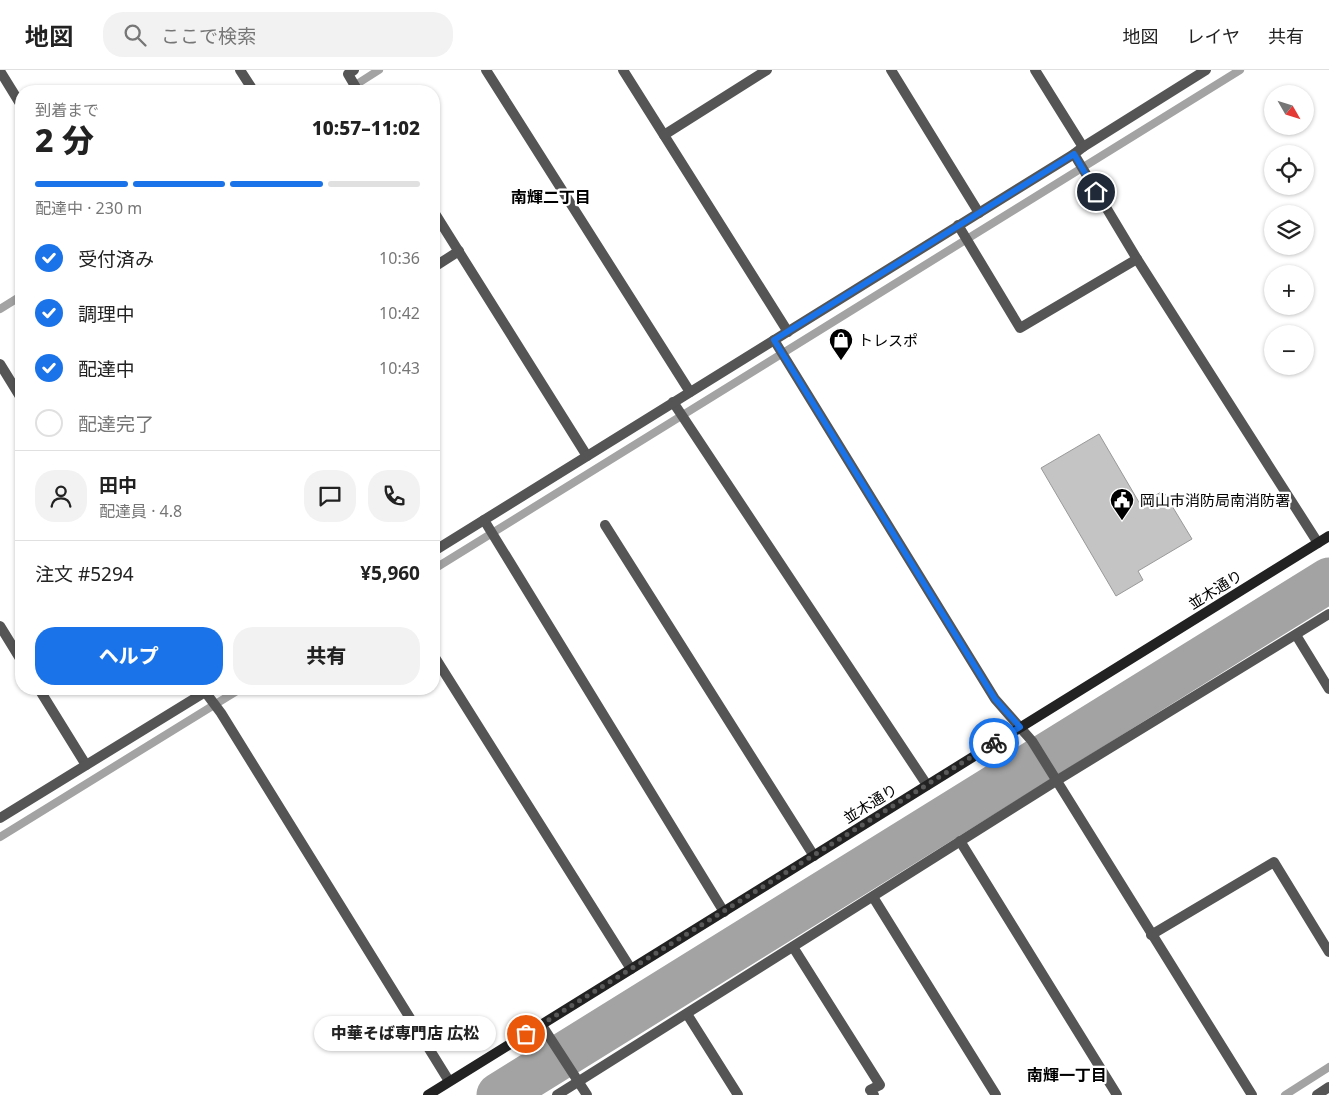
<!DOCTYPE html>
<html lang="ja">
<head>
<meta charset="utf-8">
<style>
	:root { --surface:#fff; --page:#f2f2f2; --text:#222; --muted:#767676; --line:#e0e0e0; --accent:#1a73e8 }
	body { margin:0; font-family:"Noto Sans","Noto Sans JP",sans-serif; background:var(--page); color:var(--text); height:100vh; display:flex; flex-direction:column; font-size:19px; white-space:nowrap }
	* { box-sizing:border-box; margin:0 }
	p { font-size:16px; color:var(--muted) }
	.icon { flex:none; width:28px; height:28px; fill:none; stroke:currentColor; stroke-width:2; stroke-linecap:round; stroke-linejoin:round }
	.map { position:relative; flex:1; overflow:hidden }
	.sheet { position:absolute; left:15px; top:15px; width:425px; height:610px; display:flex; flex-direction:column; background:var(--surface); border-radius:20px; box-shadow:0 1px 4px #0004 }
	.sheet>* { flex:none }
	.needle { width:32px; rotate:129deg }
	.tools { position:absolute; left:1264px; top:15px; display:grid; gap:10px }
	.tools a { display:grid; place-items:center; width:50px; height:50px; border-radius:50%; background:var(--surface); box-shadow:0 1px 4px #0004; font-size:25px }
	.pin { position:absolute; display:grid; place-items:center; width:42px; height:42px; color:#fff; margin:-21px; border:2px solid #fff; border-radius:50%; box-shadow:0 1px 5px #0007 }
	.courier { position:absolute; display:grid; place-items:center; width:50px; height:50px; margin:-25px; border:4px solid #1a73e8; border-radius:50%; background:#fff; color:#222; box-shadow:0 1px 6px #0007 }
	.bubble { position:absolute; height:35px; border-radius:18px; background:var(--surface); box-shadow:0 1px 4px #0004; font-size:16px; font-weight:800; line-height:35px; text-align:center }
	.overview em { font-style:normal; font-weight:800 }
	.overview div { display:flex; flex-direction:column-reverse }
	.overview { display:flex; align-items:center; justify-content:space-between; height:85px; padding:0 20px }
	h1 { font-size:32px; font-weight:800; line-height:38px }
	.bar { display:grid; grid-template-columns:repeat(4,1fr); gap:8px 5px; align-content:center; height:60px; padding:0 20px }
	.bar i { height:6px; border-radius:4px; background:var(--line) }
	.bar .selected { background:var(--accent) }
	.bar p { grid-column:span 4 }
	.line { display:flex; align-items:center; gap:12px; padding:0 20px; border-top:1px solid var(--line) }
	.line div { flex:1 }
	.round { display:grid; place-items:center; flex:none; width:52px; height:52px; border-radius:20px; background:var(--page) }
	ol { padding:0 20px; list-style:none }
	li { display:flex; align-items:center; gap:15px; height:55px }
	li p { margin-inline-start:auto }
	li .icon { padding:5px; border-radius:50%; background:var(--accent); color:#fff; stroke-width:4 }
	li:last-child { color:var(--muted) }
	li i { width:28px; height:28px; border:2px solid var(--line); border-radius:50% }
	.action { display:flex; gap:10px; margin-top:auto; padding:10px 20px }
	.action a { flex:1; height:58px; border-radius:20px; background:var(--accent); color:#fff; font-size:20px; font-weight:800; line-height:58px; text-align:center }
	.action a+a { background:var(--page); color:var(--text) }
	header { display:flex; align-items:center; gap:30px; box-sizing:border-box; height:70px; padding:0 25px; background:var(--surface); border-bottom:1px solid var(--line) }
	header strong { font-size:24px }
	nav { display:flex; gap:28px; margin-inline-start:auto; font-size:18px }
	.search { width:350px; height:45px; background:var(--page); display:flex; align-items:center; gap:12px; box-sizing:border-box; padding:0 18px; border-radius:20px; color:var(--muted); font-size:19px }
	.map>svg:first-child { display:block }
</style>
</head>
<body>
<header>
<strong>地図</strong>
<div class="search"><svg class="icon" aria-label="search" viewBox="0 0 24 24"><circle cx="10" cy="10" r="6"/><path d="M15 15l6 6"/></svg>ここで検索</div>
<nav><a>地図</a><a>レイヤ</a><a>共有</a></nav>
</header>
<div class="map">
<svg width="1329" height="1025" viewBox="0 0 1329 1025">
	<rect width="100%" height="100%" fill="#fff"/>
	<g fill="none" stroke-linecap="round" stroke-linejoin="round">
		<g stroke="#a3a3a3" stroke-width="8">
			<polyline points="346,21 379,0"/>
			<polyline points="0,239 21,226"/>
			<polyline points="434,499 1240,0"/>
			<polyline points="0,767 240,619"/>
			<polyline points="1285,1025 1329,997"/>
		</g>
		<polyline stroke="#a3a3a3" stroke-width="45" points="499,1025 1329,510"/>
	</g>
	<polygon fill="#c4c4c4" stroke="#999" points="1099,364 1140,434 1163,421 1192,469 1138,501 1143,510 1116,526 1041,398"/>
	<g fill="none" stroke-linecap="round" stroke-linejoin="round">
		<g stroke="#555" stroke-width="10">
			<polyline points="240,0 251,17 243,21"/>
			<polyline points="354,0 348,4 358,21"/>
			<polyline points="486,0 690,322"/>
			<polyline points="623,0 788,262"/>
			<polyline points="891,0 979,143"/>
			<polyline points="1035,0 1083,77"/>
			<polyline points="0,1 21,35"/>
			<polyline points="664,65 767,0"/>
			<polyline points="1074,84 1137,189 1318,473"/>
			<polyline points="434,142 587,386"/>
			<polyline points="958,155 1020,258 1137,189"/>
			<polyline points="434,197 459,181"/>
			<polyline points="774,270 995,629 1032,671 1252,1025"/>
			<polyline points="0,294 21,328"/>
			<polyline points="673,332 927,715"/>
			<polyline points="484,450 724,842"/>
			<polyline points="605,455 814,786"/>
			<polyline points="434,481 1074,84 1083,77 1206,0"/>
			<polyline points="0,556 21,590"/>
			<polyline points="1296,565 1329,619"/>
			<polyline points="434,586 631,899"/>
			<polyline points="39,619 86,695"/>
			<polyline points="203,619 221,643 449,1011"/>
			<polyline points="0,748 210,619"/>
			<polyline points="960,771 1117,1025"/>
			<polyline points="873,827 996,1025"/>
			<polyline points="1151,865 1274,792 1329,882"/>
			<polyline points="793,877 880,1015 870,1020 874,1025"/>
			<polyline points="687,944 738,1025"/>
			<polyline points="541,954 587,1025"/>
			<polyline points="557,1025 1056,711 1329,544"/>
			<polyline points="1317,1025 1329,1017"/>
		</g>
		<polyline stroke="#222" stroke-width="10" points="428,1025 1329,466"/>
	</g>
	<g fill="none" stroke-linecap="round" stroke-linejoin="round">
		<polyline stroke="#595959" stroke-width="5" stroke-dasharray="0 9" points="526,964 994,673"/>
		<polyline stroke="#1a73e8" stroke-width="6" points="994,673 1020,657 995,629 774,270 1074,84 1096,122"/>
	</g>
	<defs>
		<g id="shop-pin" transform="scale(1.25)"><path d="M0 17L-7.5 6A9.5 9.5 0 1 1 7.5 6Z" fill="#000" stroke="#fff"/><path d="M-5-2.5h2.3a2.7 3.5 0 0 1 5.4 0H5L5.5 6h-11ZM-1.5-2.5h3a1.5 2.3 0 0 0-3 0Z" fill="#fff"/></g>
		<g id="civic-pin" transform="scale(1.25)"><path d="M0 17L-7.5 6A9.5 9.5 0 1 1 7.5 6Z" fill="#000" stroke="#fff"/><path d="M-.6-6.5H3V-4.5H.6V-3L4-1V1h2V6H-6V1h2V-1L-.6-3ZM-1.2 2.5V6h2.4V2.5Z" fill="#fff"/></g>
	</defs>
	<g fill-rule="evenodd">
		<use href="#shop-pin" x="841" y="270"/>
		<use href="#civic-pin" x="1122" y="430"/>
	</g>
	<g text-anchor="middle" dominant-baseline="central" stroke-width="4.5" stroke-linejoin="round" paint-order="stroke">
		<g font-size="15" fill="#000" stroke="#fff" text-anchor="start">
			<text x="858" y="270">トレスポ</text>
			<text x="1140" y="430">岡山市消防局南消防署</text>
		</g>
		<g font-size="15" fill="#000" stroke="#fff">
			<text transform="translate(1215 519) rotate(-32)">並木通り</text>
			<text transform="translate(870 733) rotate(-32)">並木通り</text>
		</g>
		<g font-size="16" font-weight="bold" fill="#000" stroke="#fff">
			<text x="551" y="127">南輝二丁目</text>
			<text x="1067" y="1005">南輝一丁目</text>
		</g>
	</g>
</svg>
<div class="tools">
<a><svg class="needle" viewBox="-14 -14 28 28"><path d="M0-13l5 13h-10z" fill="#e53935"/><path d="M0 13l5-13h-10z" fill="#767676"/></svg></a>
<a><svg class="icon" aria-label="locate" viewBox="0 0 24 24"><circle cx="12" cy="12" r="6"/><path d="M12 2v4M12 18v4M2 12h4M18 12h4"/></svg></a>
<a><svg class="icon" aria-label="layers" viewBox="0 0 24 24"><path d="M12 4l9 5-9 5-9-5zM3 14l9 5 9-5"/></svg></a>
<a>+</a>
<a>−</a>
</div>
<div class="pin" style="left:526px;top:964px;background:#ea580c"><svg class="icon" aria-label="bag" viewBox="0 0 24 24"><path d="M5 8h14l-1 12H6zM9 8a3 3 0 0 1 6 0"/></svg></div>
<div class="pin" style="left:1096px;top:122px;background:#1f2937"><svg class="icon" aria-label="home" viewBox="0 0 24 24"><path d="M3 11l9-7 9 7M6 9v11h12V9"/></svg></div>
<div class="courier" style="left:994px;top:673px"><svg class="icon" aria-label="bike" viewBox="0 0 24 24"><circle cx="6" cy="16" r="4"/><circle cx="18" cy="16" r="4"/><path d="M6 16l4-8h5l3 8M10 8l3 8H6M13 5h3"/></svg></div>
<div class="bubble" style="left:314px;top:946px;width:182px">中華そば専門店 広松</div>
<section class="sheet">
<div class="overview"><div><h1>2 分</h1><p>到着まで</p></div><em>10:57–11:02</em></div>
<div class="bar"><i class="selected"></i><i class="selected"></i><i class="selected"></i><i></i><p>配達中 · 230 m</p></div>
<ol>
<li><svg class="icon" aria-label="check" viewBox="0 0 24 24"><path d="M5 12l5 5 9-10"/></svg>受付済み<p>10:36</p></li>
<li><svg class="icon" aria-label="check" viewBox="0 0 24 24"><path d="M5 12l5 5 9-10"/></svg>調理中<p>10:42</p></li>
<li><svg class="icon" aria-label="check" viewBox="0 0 24 24"><path d="M5 12l5 5 9-10"/></svg>配達中<p>10:43</p></li>
<li><i></i>配達完了</li>
</ol>
<div class="line" style="height:90px"><a class="round"><svg class="icon" aria-label="person" viewBox="0 0 24 24"><circle cx="12" cy="8" r="4"/><path d="M4 21q1-7 8-7t8 7"/></svg></a><div><b>田中</b><p>配達員 · 4.8</p></div><a class="round"><svg class="icon" aria-label="chat" viewBox="0 0 24 24"><path d="M4 5h16v11H9l-5 4z"/></svg></a><a class="round"><svg class="icon" aria-label="phone" viewBox="0 0 24 24"><path d="M5 4h4l2 5-3 2q2 4 5 5l2-3 5 2v4C11 20 4 13 5 4z"/></svg></a></div>
<div class="line" style="height:65px"><div>注文 #5294</div><b>¥5,960</b></div>
<div class="action"><a>ヘルプ</a><a>共有</a></div>
</section>
</div>
</body>
</html>
